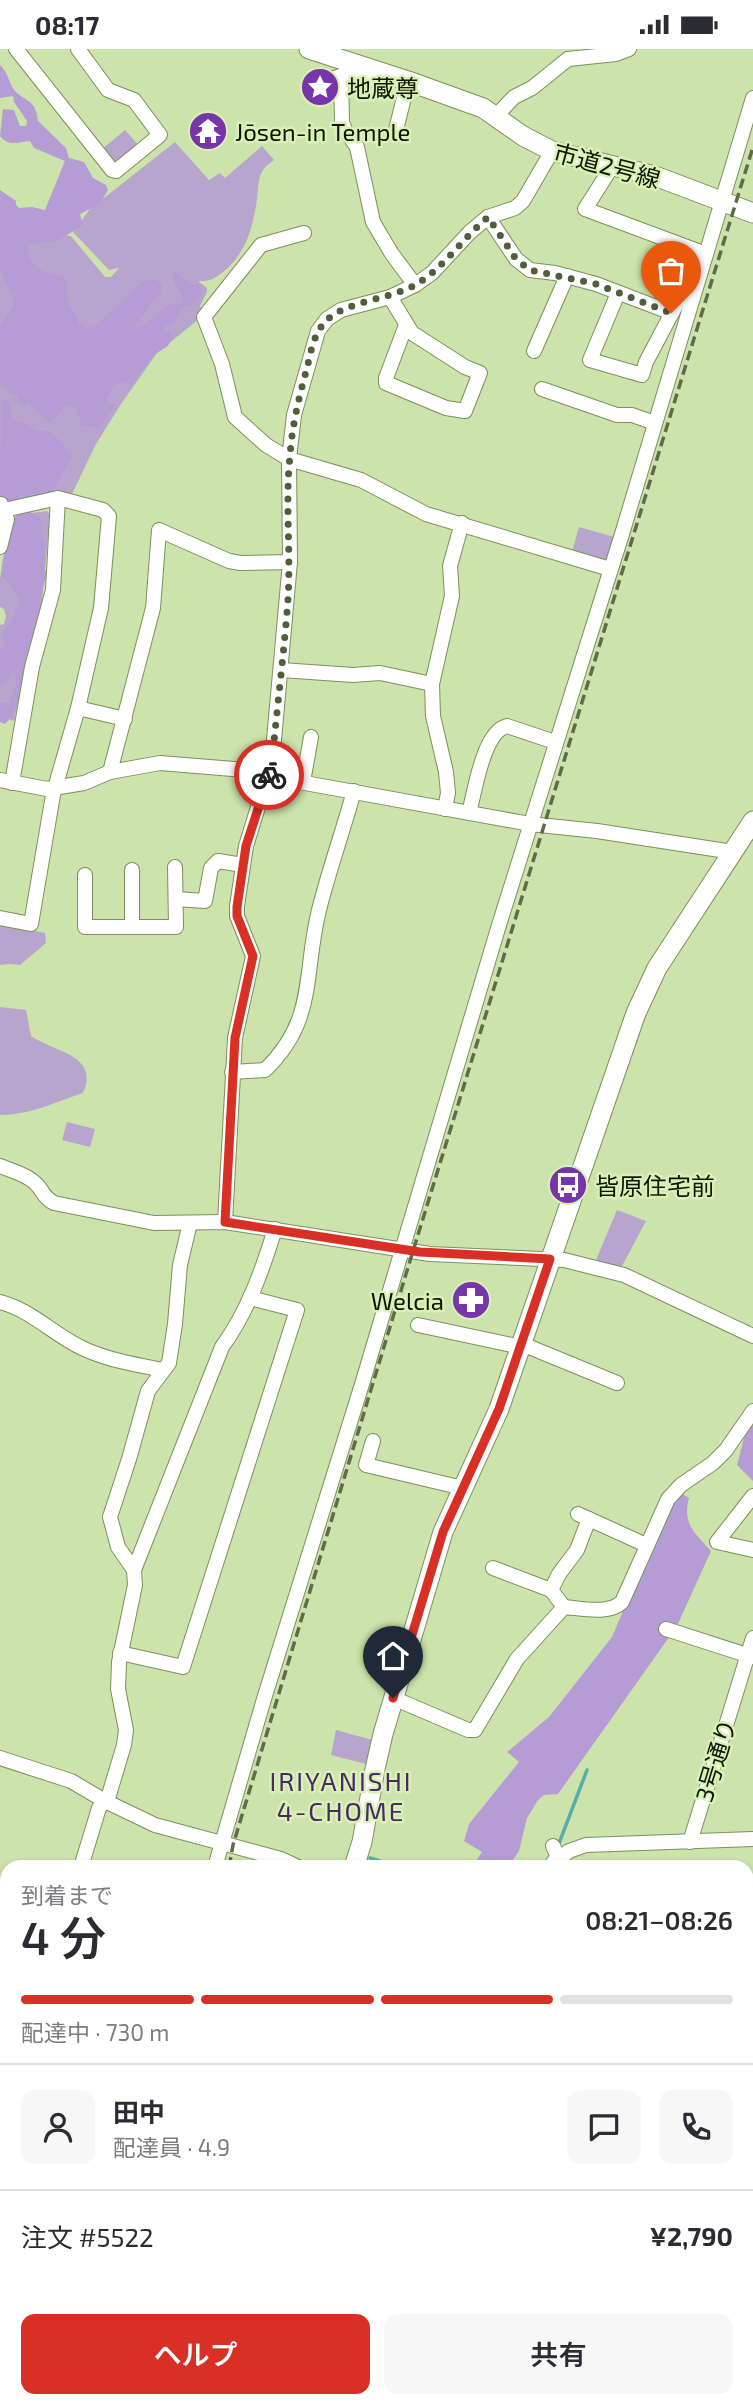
<!DOCTYPE html>
<html lang="ja">
<head>
<meta charset="utf-8">
<style>
	:root { --surface:#fff; --page:#f7f7f7; --text:#2b2b33; --muted:#7c7c81; --line:#e1e1e2; --accent:#d93025 }
	body { margin:0; font-family:"Exo 2","Noto Sans JP",sans-serif; background:var(--page); color:var(--text); height:100vh; display:flex; flex-direction:column; font-size:26px; white-space:nowrap }
	* { box-sizing:border-box; margin:0 }
	p { font-size:23px; color:var(--muted) }
	.icon { flex:none; width:38px; height:38px; fill:none; stroke:currentColor; stroke-width:2; stroke-linecap:round; stroke-linejoin:round }
	.map { position:relative; flex:1; overflow:hidden }
	.drawer { position:absolute; left:0px; top:1811px; width:754px; height:548px; display:flex; flex-direction:column; background:var(--surface); border-radius:21px 21px 0 0; box-shadow:0 4px 10px #0003 }
	.drawer>* { flex:none }
	.pin { position:absolute; display:grid; place-items:center; width:60px; height:60px; color:#fff; margin:-72px -30px; border-radius:50% 50% 50% 0; rotate:-45deg; box-shadow:0 0 7px #0007 }
	.pin .icon { rotate:45deg }
	.courier { position:absolute; display:grid; place-items:center; width:70px; height:70px; margin:-35px; border:5px solid #d93025; border-radius:50%; background:#fff; color:#222; box-shadow:0 2px 9px #0007 }
	.overview em { font-style:normal; font-weight:600 }
	.overview div { display:flex; flex-direction:column-reverse }
	.overview { display:flex; align-items:center; justify-content:space-between; height:119px; padding:0 21px }
	h1 { font-size:46px; font-weight:600; line-height:52px }
	.bar { display:grid; grid-template-columns:repeat(4,1fr); gap:10px 7px; align-content:center; height:84px; padding:0 21px }
	.bar i { height:9px; border-radius:5px; background:var(--line) }
	.bar .on { background:var(--accent) }
	.bar p { grid-column:span 4 }
	.line { display:flex; align-items:center; gap:18px; padding:0 21px; border-top:2px solid var(--line) }
	.line div { flex:1 }
	.round { display:grid; place-items:center; flex:none; width:74px; height:74px; border-radius:14px; background:var(--page) }
	.cta { display:flex; gap:14px; margin-top:auto; padding:14px 21px }
	.cta a { flex:1; height:80px; border-radius:14px; background:var(--accent); color:#fff; font-size:28px; font-weight:600; line-height:80px; text-align:center }
	.cta a+a { background:var(--page); color:var(--text) }
	.status { display:flex; justify-content:space-between; align-items:center; height:49px; padding:0 35px; background:var(--surface); direction:ltr }
	.status svg { height:19px; fill:currentColor }
	.map>svg:first-child { display:block }
</style>
</head>
<body>
<div class="status"><b>08:17</b><svg viewBox="0 0 49 12"><path d="M0 12V9h3v3zM5 12V6h3v6zM10 12V3h3v9zM15 12V0h3v12zM26 1h20v11H26zM47 4h2v5h-2z"/></svg></div>
<div class="map">
<svg width="753" height="2358" viewBox="0 0 753 2358">
	<rect width="100%" height="100%" fill="#cce3ab"/>
	<g fill="#b8a5ce">
		<polygon points="125,81 140,98 114,115 101,101"/>
		<path d="M175,93L209,131L220,124L225,129L262,97L274,111C270,114 264,118 262,123C258,129 258,142 257,150C253,178 246,205 223,223C214,230 209,233 198,232L207,239V243L200,257L202,261L199,270L157,304L121,355L96,395L72,445L53,442L32,449L2,453L0,451V178L71,187L105,228H111L119,219L109,221L73,183L90,160Z"/>
		<polygon points="47,462 50,466 41,564 30,611 25,616 14,672 0,667 0,576 4,575 6,567 4,560 0,558 0,530 4,502 24,465"/>
		<polygon points="579,478 618,489 610,517 571,506"/>
		<polygon points="0,875 45,884 46,894 20,916 9,915 0,916"/>
		<path d="M0,958L26,961L31,987C54,1003 100,1006 83,1044C52,1054 34,1065 0,1066Z"/>
		<polygon points="67,1073 95,1080 90,1098 62,1091"/>
		<polygon points="617,1161 646,1172 621,1219 596,1211"/>
		<polygon points="336,1681 376,1692 370,1716 331,1706"/>
	</g>
	<g fill="#b69cd4">
		<path d="M0,16C8,23 9,34 14,41C24,53 36,49 38,72L66,99L69,109L84,113L93,129L106,136L108,141L100,155L80,165L83,176L59,191L28,196C25,220 47,224 65,228C69,236 66,244 68,252C71,261 77,266 79,275L85,279L95,278L141,234L149,230L157,231L162,237L161,243L134,276L138,279C155,274 161,252 181,255L184,250C181,241 174,237 172,227L175,223L193,236L198,235L203,244L192,256L181,260L172,276L165,277L163,281L165,283L170,282L172,288L168,297L155,305L131,336L122,333L114,336L106,351L110,355H116L99,379L82,376L76,359L70,356L65,358L50,374C42,369 36,358 28,354L24,358L20,355L17,347L9,344L0,333V277L15,254L0,220V141L16,152V156L19,159L32,158L45,161L65,112L34,99L30,92C18,93 9,98 0,87L3,60L14,61L20,77H26L27,72L14,53L13,47L0,49Z"/>
		<polygon points="1,349 10,354 12,370 15,373 24,374 38,382 48,382 61,392 72,407 53,442 32,449 2,453 0,451"/>
		<path d="M27,461L39,468L42,473L41,483L46,496L44,519L47,525L40,548L41,564L36,584L27,600L25,616C21,636 21,660 5,675L0,673V654H9L16,635L15,622H12L9,630L0,638V601L6,595L2,584L14,567L20,551L6,530L1,528L12,472L20,462Z"/>
		<polygon points="753,1375 753,1432 737,1416 744,1389"/>
		<path d="M681,1444L689,1449C682,1475 695,1484 711,1502L677,1577L558,1745L544,1746L538,1751L527,1769L519,1802L508,1818H472L482,1803L464,1792L469,1775L519,1713L507,1703L549,1668L612,1588L668,1457Z"/>
		<polygon points="414,2352 473,2352 472,2358 411,2358"/>
	</g>
	<g fill="none" stroke-linecap="round" stroke-linejoin="round">
		<g stroke="#59aea4" stroke-width="3.5">
			<polyline points="558,1797 587,1721"/>
			<polyline points="370,1809 399,1818"/>
		</g>
		<g stroke="#7c905b" stroke-width="16">
			<g id="street">
				<polyline points="16,0 112,121 116,122 160,86 134,51 108,41 78,0"/>
				<polyline points="341,27 342,73 345,81 357,98 373,173 392,205 415,236"/>
				<polyline points="334,29 341,27 375,31 383,24"/>
				<polyline points="496,67 514,48 532,39 568,10 616,5 629,0"/>
				<polyline points="396,81 408,32"/>
				<polyline points="613,116 585,160 706,205"/>
				<polyline points="488,168 516,210 530,221 555,224 596,235 672,264"/>
				<polyline points="304,184 261,196 204,268 222,315 235,368 266,396 289,410 361,431 426,465 610,520"/>
				<polyline points="618,244 590,311 642,326 646,313 681,247 693,243"/>
				<polyline points="390,248 412,284 465,318 480,324 465,362 446,359 386,334 386,329 406,276"/>
				<polyline points="534,302 567,227"/>
				<polyline points="542,340 617,366 632,366 655,374"/>
				<polyline points="0,498 7,470 1,455"/>
				<polyline points="281,621 353,626 380,624 432,635"/>
				<polyline points="78,659 125,670"/>
				<polyline points="110,723 153,559 159,481 229,512 241,514 290,513"/>
				<polyline points="0,731 47,740 84,734 110,723 160,714 270,723 294,732 530,775 597,782 733,803"/>
				<polyline points="303,733 311,688"/>
				<polyline points="12,734 32,618 53,541 58,449"/>
				<polyline points="445,760 448,744 446,723 433,667 432,635 452,547 450,517 462,474"/>
				<path d="M469,764C475,742 483,683 507,677L555,693"/>
				<polyline points="132,821 132,878"/>
				<polyline points="85,826 85,878 176,878 175,818"/>
				<polyline points="176,850 205,852 211,819 218,812 243,816"/>
				<polyline points="0,869 31,875 53,746 78,659 101,559 109,467 103,461 58,449 4,461"/>
				<path d="M232,1023L265,1021C317,971 303,925 319,861C329,821 343,782 354,742"/>
				<path d="M0,1117C12,1122 29,1126 38,1137C44,1144 44,1149 54,1154L154,1174L225,1173L430,1205L564,1211L624,1226L753,1287"/>
				<polyline points="225,1173 235,989 253,907 237,867 237,857 246,797 272,713 290,513 289,410 294,366 318,282 327,270 341,261 390,248 415,236 432,224 470,183 488,168 515,159 523,152 552,102"/>
				<path d="M0,1253C31,1261 53,1285 82,1299C107,1311 135,1315 162,1321"/>
				<polyline points="418,1276 521,1298"/>
				<polyline points="522,1295 617,1334"/>
				<polyline points="373,1392 366,1416 463,1439"/>
				<polyline points="753,1447 717,1493 753,1501"/>
				<polyline points="578,1465 646,1496"/>
				<polyline points="493,1519 551,1541 564,1558"/>
				<path d="M134,1521L222,1298C248,1262 262,1222 275,1180"/>
				<polyline points="551,1541 559,1525 577,1501 589,1470"/>
				<polyline points="666,1580 753,1608"/>
				<polyline points="120,1604 183,1618 297,1261 250,1249"/>
				<path d="M393,1649L468,1681H475L517,1610L564,1558C580,1559 609,1566 622,1553L668,1450L681,1436L713,1414L726,1401L753,1362"/>
				<polyline points="0,1709 71,1732 105,1752 155,1776 281,1810 298,1818"/>
				<polyline points="690,1793 753,1589"/>
				<polyline points="553,1797 559,1810 569,1802 586,1796 753,1790"/>
				<polyline points="81,1818 99,1759 109,1746 124,1696 126,1681 118,1640 119,1613 135,1536 134,1521 118,1498 110,1468 129,1410 148,1342 169,1314 175,1275 180,1216 190,1174"/>
				<polyline points="215,1818 264,1650 363,1332 499,876 622,485 753,49"/>
				<polyline points="0,1857 7,1861"/>
				<polyline points="747,2197 753,2197"/>
				<polyline points="296,2352 312,2358"/>
				<polyline points="65,2358 67,2352"/>
			</g>
		</g>
		<g stroke="#7c905b" stroke-width="21">
			<g id="secondary">
				<polyline points="309,0 408,32 483,59 523,87 552,102 655,127 753,164"/>
				<polyline points="354,1818 362,1793 375,1720 383,1685 443,1483 499,1360 636,964 657,919 753,772"/>
				<polyline points="553,1818 559,1810"/>
				<polyline points="0,2325 7,2339"/>
				<polyline points="24,2352 42,2358"/>
				<polyline points="535,2352 538,2358"/>
				<polyline points="226,2358 227,2352"/>
			</g>
		</g>
		<use href="#street" stroke="#fff" stroke-width="14"/>
		<use href="#secondary" stroke="#fff" stroke-width="19"/>
		<g stroke="#5e6c49" stroke-width="3.5" stroke-dasharray="10 5" stroke-linecap="butt">
			<polyline points="229,1818 233,1796 413,1202 753,98"/>
			<polyline points="123,2358 124,2352"/>
		</g>
	</g>
	<g fill="none" stroke-linecap="round" stroke-linejoin="round">
		<path stroke="#515e3e" stroke-width="7" stroke-dasharray="0 12.6" d="M269,726L272,713C277,659 284,604 288,550C291,503 285,454 290,407C292,377 299,348 307,319C311,302 314,283 327,271C345,253 390,250 415,236C443,220 463,189 488,168L516,210L530,221L596,235L671,264"/>
		<polyline stroke="#d93025" stroke-width="9" points="269,726 246,797 237,858 237,867 253,907 235,989 225,1173 420,1203 550,1210 499,1360 443,1483 393,1649"/>
	</g>
	<defs>
		<g id="sight-disc" transform="scale(2.0125)"><circle r="9.5" fill="#7636aa" stroke="#d9f1b7"/><path d="M0-6L1.8-2.2L6-1.7L2.9 1.2L3.7 5.4L0 3.3L-3.7 5.4L-2.9 1.2L-6-1.7L-1.8-2.2Z" fill="#fff"/></g>
		<g id="temple-disc" transform="scale(2.0125)"><circle r="9.5" fill="#7636aa" stroke="#d9f1b7"/><path d="M0-6L5-2H3V0L6.5 2.5H4V6H1.5V3h-3V6H-4V2.5H-6.5L-3 0V-2H-5Z" fill="#fff"/></g>
		<g id="bus-disc" transform="scale(2.0125)"><circle r="9.5" fill="#7636aa" stroke="#d9f1b7"/><path d="M-5-6H5V4H4V6H2V4H-2V6H-4V4H-5ZM-3.5-4V0h7V-4ZM-3.5 1.2v1.5H-2V1.2ZM2 1.2v1.5H3.5V1.2Z" fill="#fff"/></g>
		<g id="pharmacy-disc" transform="scale(2.0125)"><circle r="9.5" fill="#7636aa" stroke="#d9f1b7"/><path d="M-2-6h4v4h4v4h-4v4h-4v-4h-4v-4h4Z" fill="#fff"/></g>
	</defs>
	<g fill-rule="evenodd">
		<use href="#sight-disc" x="320" y="38"/>
		<use href="#temple-disc" x="208" y="82"/>
		<use href="#bus-disc" x="568" y="1136"/>
		<use href="#pharmacy-disc" x="471" y="1251"/>
	</g>
	<g text-anchor="middle" dominant-baseline="central" stroke-width="5" stroke-linejoin="round" paint-order="stroke">
		<g font-size="24" fill="#0f1603" stroke="#d9f1b7" text-anchor="start">
			<text x="347" y="38">地蔵尊</text>
			<text x="235" y="82">Jōsen-in Temple</text>
			<text x="595" y="1136">皆原住宅前</text>
			<text x="444" y="1251" text-anchor="end">Welcia</text>
		</g>
		<g font-size="24" fill="#0f1603" stroke="#d9f1b7">
			<text transform="translate(607 116) rotate(15)">市道2号線</text>
			<text transform="translate(715 1711) rotate(-73)">3号通り</text>
		</g>
		<g font-size="26" letter-spacing="2" fill="#472a63" stroke="#d9f1b7">
			<text x="341" y="1731">IRIYANISHI<tspan x="341" dy="30">4-CHOME</tspan></text>
		</g>
	</g>
</svg>
<div class="pin" style="left:671px;top:264px;background:#ea580c"><svg class="icon" aria-label="bag" viewBox="0 0 24 24"><path d="M5 8h14l-1 12H6zM9 8a3 3 0 0 1 6 0"/></svg></div>
<div class="pin" style="left:393px;top:1649px;background:#1f2937"><svg class="icon" aria-label="home" viewBox="0 0 24 24"><path d="M3 11l9-7 9 7M6 9v11h12V9"/></svg></div>
<div class="courier" style="left:269px;top:726px"><svg class="icon" aria-label="bike" viewBox="0 0 24 24"><circle cx="6" cy="16" r="4"/><circle cx="18" cy="16" r="4"/><path d="M6 16l4-8h5l3 8M10 8l3 8H6M13 5h3"/></svg></div>
<section class="drawer">
<div class="overview"><div><h1>4 分</h1><p>到着まで</p></div><em>08:21–08:26</em></div>
<div class="bar"><i class="on"></i><i class="on"></i><i class="on"></i><i></i><p>配達中 · 730 m</p></div>
<div class="line" style="height:126px"><a class="round"><svg class="icon" aria-label="person" viewBox="0 0 24 24"><circle cx="12" cy="8" r="4"/><path d="M4 21q1-7 8-7t8 7"/></svg></a><div><b>田中</b><p>配達員 · 4.9</p></div><a class="round"><svg class="icon" aria-label="chat" viewBox="0 0 24 24"><path d="M4 5h16v11H9l-5 4z"/></svg></a><a class="round"><svg class="icon" aria-label="phone" viewBox="0 0 24 24"><path d="M5 4h4l2 5-3 2q2 4 5 5l2-3 5 2v4C11 20 4 13 5 4z"/></svg></a></div>
<div class="line" style="height:91px"><div>注文 #5522</div><b>¥2,790</b></div>
<div class="cta"><a>ヘルプ</a><a>共有</a></div>
</section>
</div>
</body>
</html>
